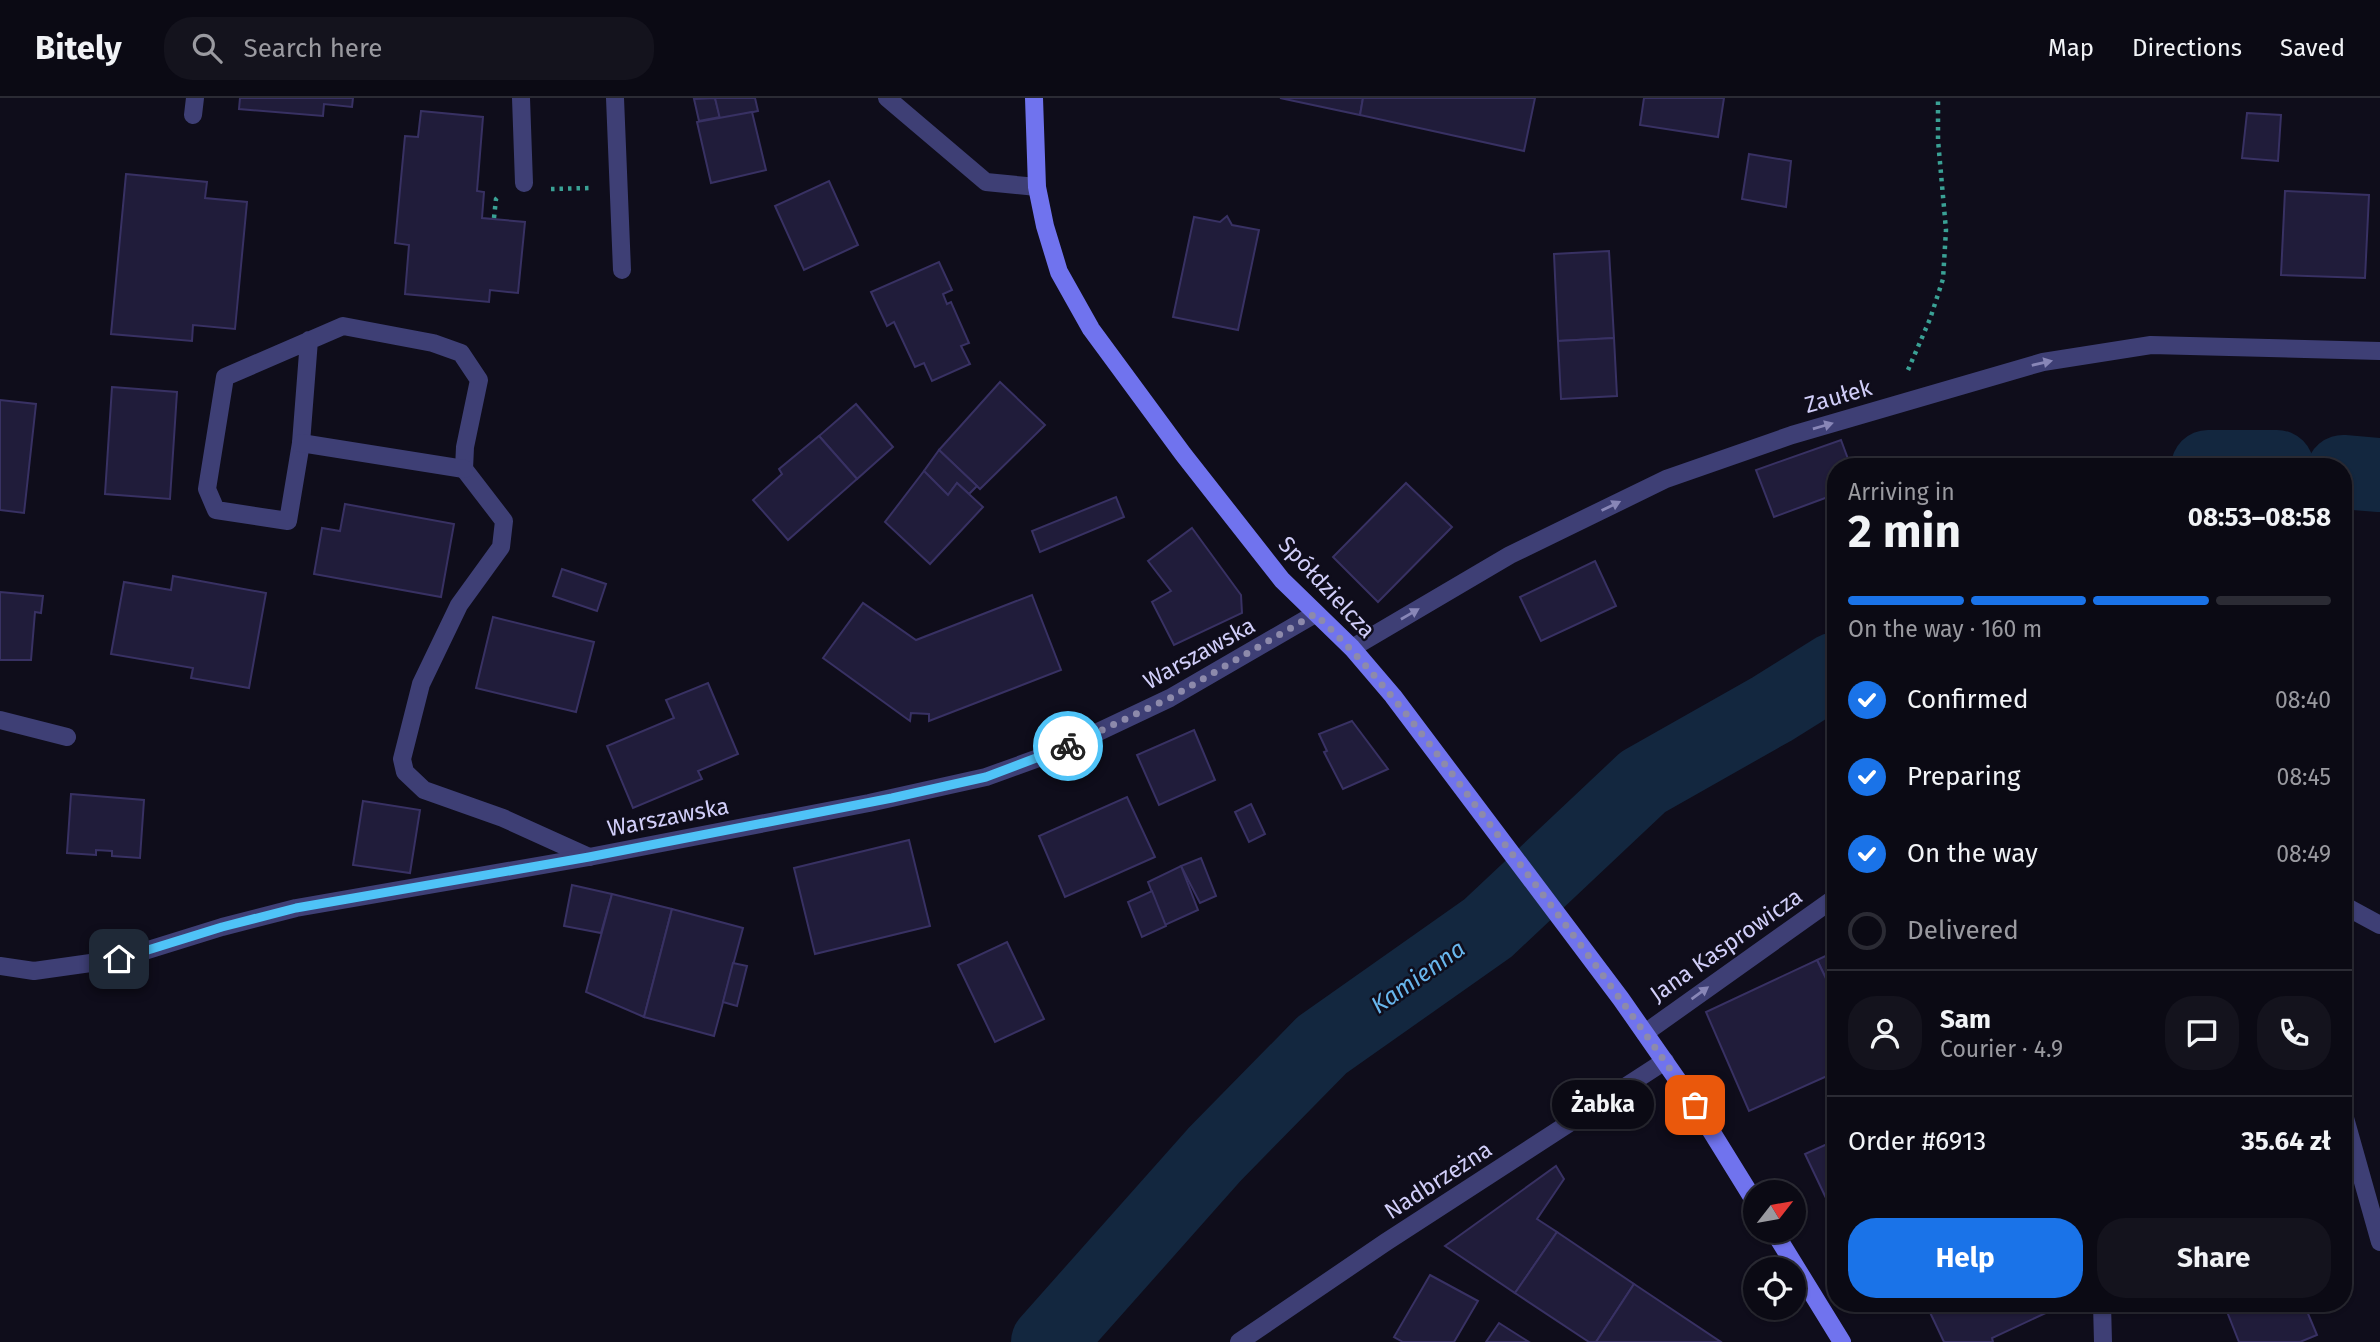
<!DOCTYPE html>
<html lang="en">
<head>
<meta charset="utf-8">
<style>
	:root { --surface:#0b0a14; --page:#14131d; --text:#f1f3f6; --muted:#9a9aa0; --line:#2b2b34; --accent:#1a73e8 }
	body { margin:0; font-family:"Fira Sans",sans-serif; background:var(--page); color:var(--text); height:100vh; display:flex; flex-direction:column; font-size:26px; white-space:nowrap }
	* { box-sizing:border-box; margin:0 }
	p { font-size:23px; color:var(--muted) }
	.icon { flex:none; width:38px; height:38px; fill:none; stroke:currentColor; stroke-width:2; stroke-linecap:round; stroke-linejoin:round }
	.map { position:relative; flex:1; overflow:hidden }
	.side { position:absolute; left:1827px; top:360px; width:525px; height:854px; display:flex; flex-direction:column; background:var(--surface); border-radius:28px; box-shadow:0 2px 5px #0004,0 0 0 2px var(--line) }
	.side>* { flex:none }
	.needle { width:46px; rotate:59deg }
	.controls { position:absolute; left:1743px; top:1082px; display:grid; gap:14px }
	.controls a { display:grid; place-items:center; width:63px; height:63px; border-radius:50%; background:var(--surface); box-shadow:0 2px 5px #0004,0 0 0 2px var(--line); font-size:35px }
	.pin { position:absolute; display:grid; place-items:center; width:60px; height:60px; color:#fff; margin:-30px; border-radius:14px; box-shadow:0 4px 10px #0006 }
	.courier { position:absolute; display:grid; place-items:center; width:70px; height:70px; margin:-35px; border:5px solid #4fc3f7; border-radius:50%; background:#fff; color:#222; box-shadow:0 2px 9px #0007 }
	.bubble { position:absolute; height:49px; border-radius:24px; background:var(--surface); box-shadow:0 2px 5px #0004,0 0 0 2px var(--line); font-size:23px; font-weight:700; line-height:49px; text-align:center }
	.headline em { font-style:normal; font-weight:700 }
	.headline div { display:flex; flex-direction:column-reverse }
	.headline { display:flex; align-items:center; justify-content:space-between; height:119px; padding:0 21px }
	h1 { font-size:46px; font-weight:700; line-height:52px }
	.bar { display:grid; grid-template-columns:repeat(4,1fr); gap:10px 7px; align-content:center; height:84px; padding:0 21px }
	.bar i { height:9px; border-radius:5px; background:var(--line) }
	.bar .current { background:var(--accent) }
	.bar p { grid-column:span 4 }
	.line { display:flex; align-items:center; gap:18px; padding:0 21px; border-top:2px solid var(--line) }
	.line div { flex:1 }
	.round { display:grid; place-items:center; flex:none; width:74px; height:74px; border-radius:28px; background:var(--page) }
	ol { padding:0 21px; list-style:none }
	li { display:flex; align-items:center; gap:21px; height:77px }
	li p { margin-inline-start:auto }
	li .icon { padding:7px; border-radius:50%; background:var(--accent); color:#fff; stroke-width:4 }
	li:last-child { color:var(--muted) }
	li i { width:38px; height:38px; border:4px solid var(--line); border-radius:50% }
	.action { display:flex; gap:14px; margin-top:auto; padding:14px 21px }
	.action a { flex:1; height:80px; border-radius:28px; background:var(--accent); color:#fff; font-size:28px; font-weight:700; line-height:80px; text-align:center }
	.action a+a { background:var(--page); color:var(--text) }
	header { display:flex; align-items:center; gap:42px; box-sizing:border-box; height:98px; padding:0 35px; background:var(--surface); border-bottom:2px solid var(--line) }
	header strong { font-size:33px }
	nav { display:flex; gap:38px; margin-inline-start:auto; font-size:24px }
	.search { width:490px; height:63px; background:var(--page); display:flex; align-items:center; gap:18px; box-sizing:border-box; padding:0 24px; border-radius:28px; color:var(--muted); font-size:26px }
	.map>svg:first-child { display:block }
</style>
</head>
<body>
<header>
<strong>Bitely</strong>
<div class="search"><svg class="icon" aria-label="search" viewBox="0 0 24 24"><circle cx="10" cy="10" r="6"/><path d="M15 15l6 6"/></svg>Search here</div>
<nav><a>Map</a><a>Directions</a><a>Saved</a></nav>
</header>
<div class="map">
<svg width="2380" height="1244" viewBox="0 0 2380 1244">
	<rect width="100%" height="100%" fill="#0f0d1b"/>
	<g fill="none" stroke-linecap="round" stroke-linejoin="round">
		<g stroke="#13273f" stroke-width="74">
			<polyline points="2208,369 2277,369"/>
			<polyline points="2343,374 2380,377"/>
			<polyline points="1048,1244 1215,1056 1322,947 1488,830 1643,684 1772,611 1836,571"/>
		</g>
	</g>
	<g fill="#201c3a" stroke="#383163" stroke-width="2">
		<polygon points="240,0 353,0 352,9 324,6 323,18 239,11"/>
		<polygon points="715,0 720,19 699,23 694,1"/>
		<polygon points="715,0 755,0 758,13 720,21"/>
		<polygon points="1280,0 1363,0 1360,17"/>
		<polygon points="1363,0 1535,0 1524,53 1360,17"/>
		<polygon points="1644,0 1724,0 1718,39 1640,27"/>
		<polygon points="421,13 483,19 477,93 484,94 482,120 525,124 518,195 490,192 489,204 405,196 409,147 395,145 405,38 418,39"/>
		<polygon points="752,14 766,72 711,85 697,24"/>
		<polygon points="2247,15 2281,17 2278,63 2242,60"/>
		<polygon points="1749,56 1791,63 1786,109 1742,101"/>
		<polygon points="126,76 207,84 205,100 247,104 235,231 193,227 192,243 111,236"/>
		<polygon points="829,83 858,147 804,172 775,108"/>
		<polygon points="2285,93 2369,97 2365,180 2281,177"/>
		<polygon points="1227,118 1232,127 1259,132 1238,232 1173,219 1194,119 1220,124"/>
		<polygon points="1609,153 1614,240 1558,243 1554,156"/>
		<polygon points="939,164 952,192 943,196 947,206 951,204 969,245 961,248 970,266 932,283 924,265 915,269 894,224 887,228 871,194"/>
		<polygon points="1614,240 1617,298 1561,301 1558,243"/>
		<polygon points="1000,284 1045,327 980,391 939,352"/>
		<polygon points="112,289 177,294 170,401 105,396"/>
		<polygon points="0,302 36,306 24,415 0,412"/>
		<polygon points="856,306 893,349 857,381 819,338"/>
		<polygon points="819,338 857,381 788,442 753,402 782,376 779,371"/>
		<polygon points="1841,342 1851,369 1836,369 1836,396 1774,419 1756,372"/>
		<polygon points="939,352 977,388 969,396 957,385 948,397 924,373"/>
		<polygon points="924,373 948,397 957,385 983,409 930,466 885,424"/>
		<polygon points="1406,385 1452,429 1378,504 1333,459"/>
		<polygon points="1116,399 1124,419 1040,454 1032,433"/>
		<polygon points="345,406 454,426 441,499 314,476 322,430 340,433"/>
		<polygon points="1192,430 1241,497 1242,515 1174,547 1152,504 1171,493 1148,463"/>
		<polygon points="1595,463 1616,508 1541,543 1520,499"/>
		<polygon points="562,471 606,486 597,513 553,498"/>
		<polygon points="173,478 266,495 249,590 191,580 193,570 111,556 124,484 171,492"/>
		<polygon points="0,494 43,498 41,515 35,514 31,562 0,562"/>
		<polygon points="1032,497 1061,572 929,623 929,616 911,615 910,623 823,560 863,505 916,542"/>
		<polygon points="493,519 594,544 576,614 476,590"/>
		<polygon points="708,585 738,656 698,673 702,681 633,710 607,648 674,620 666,602"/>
		<polygon points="1352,623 1388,671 1343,691 1324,654 1327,653 1319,636"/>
		<polygon points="1194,632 1215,682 1159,707 1137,657"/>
		<polygon points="71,696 144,702 140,760 112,758 112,753 96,752 96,757 67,755"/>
		<polygon points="1127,699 1155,759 1065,799 1039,738"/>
		<polygon points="363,703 420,712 410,775 353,767"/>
		<polygon points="1251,706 1265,736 1249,744 1235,714"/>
		<polygon points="909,742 930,828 815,856 794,770"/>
		<polygon points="1201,760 1216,798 1200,805 1181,768"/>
		<polygon points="1181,768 1198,812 1165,827 1148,784"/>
		<polygon points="572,787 612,796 601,835 564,828"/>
		<polygon points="1152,793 1166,828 1142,839 1128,804"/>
		<polygon points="612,796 672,811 644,919 586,894"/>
		<polygon points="672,811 743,830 714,938 644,919"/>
		<polygon points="1007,844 1044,921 995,944 958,867"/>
		<polygon points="1836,853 1836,901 1817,862"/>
		<polygon points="1817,862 1836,901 1836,974 1749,1013 1706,914"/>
		<polygon points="733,865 747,868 737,908 723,904"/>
		<polygon points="1836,1042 1836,1121 1805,1056"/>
		<polygon points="1556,1068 1564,1081 1537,1121 1557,1134 1515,1195 1445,1148"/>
		<polygon points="1557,1134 1634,1186 1596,1244 1589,1244 1515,1195"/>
		<polygon points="1430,1177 1478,1203 1454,1244 1403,1244 1394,1239"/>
		<polygon points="1634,1186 1721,1244 1596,1244"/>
		<polygon points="1926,1206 2048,1206 2045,1207 2048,1214 1992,1240 1993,1244 1944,1244"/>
		<polygon points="2224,1206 2304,1206 2317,1237 2300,1244 2239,1244"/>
		<polygon points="1499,1225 1529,1244 1486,1244"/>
	</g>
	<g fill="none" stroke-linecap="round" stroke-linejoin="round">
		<g stroke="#3aa195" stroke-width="4.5" stroke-dasharray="3.5 5" stroke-linecap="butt">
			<polyline points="551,91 591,90"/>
			<polyline points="494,120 496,101 500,97"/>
			<polyline points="1908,272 1930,221 1943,181 1946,132 1938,42 1938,0"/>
		</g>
		<g stroke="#3e3f75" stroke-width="18">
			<polyline points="521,0 524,85"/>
			<polyline points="615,0 622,172"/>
			<polyline points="887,0 986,84 1037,89"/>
			<polyline points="193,17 195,0"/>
			<polyline points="309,242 301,345 288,423 216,412 207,391 225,279 343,228 433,245 461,255 479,282 465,349 464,371 504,423 501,449 459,507 421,586 402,661 405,674 424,692 503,720 589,759"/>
			<polyline points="301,345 464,371"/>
			<polyline points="0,622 67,639"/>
			<polyline points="2102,1206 2103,1244"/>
		</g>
		<g stroke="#3e3f75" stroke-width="18">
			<polyline points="1352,550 1510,457 1666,381 1792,337 2043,264 2151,247 2380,253"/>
			<polyline points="2343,807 2380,827"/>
			<polyline points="0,868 34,873 119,861 222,829 296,810 589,759 869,705 986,679 1058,653 1170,600 1315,516"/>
			<polyline points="1645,935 1836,799"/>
			<polyline points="2343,1013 2380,1144"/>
			<polyline points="1239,1244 1386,1144 1665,963"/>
		</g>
		<g stroke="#7073ee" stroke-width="18">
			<polyline points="1034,0 1037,89 1045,128 1059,174 1091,231 1183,356 1282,482 1352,550 1393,598 1621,901 1695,1007 1755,1104"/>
			<polyline points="1773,1132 1842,1244"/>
		</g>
	</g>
	<defs><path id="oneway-solid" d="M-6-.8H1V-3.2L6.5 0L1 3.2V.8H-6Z" transform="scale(1.75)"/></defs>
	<g fill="#8886b7">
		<use href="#oneway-solid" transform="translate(2042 265) rotate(-13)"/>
		<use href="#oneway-solid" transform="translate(1823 328) rotate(-16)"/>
		<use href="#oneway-solid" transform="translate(1611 408) rotate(-26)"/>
		<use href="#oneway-solid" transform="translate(1410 516) rotate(-30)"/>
		<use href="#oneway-solid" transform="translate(1700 895) rotate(-36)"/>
	</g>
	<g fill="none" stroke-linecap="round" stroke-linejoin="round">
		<path stroke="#8d8aab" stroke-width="7" stroke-dasharray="0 12.6" d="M1068,648L1170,600L1315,516C1383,579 1436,655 1491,728C1561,820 1630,912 1695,1007"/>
		<polyline stroke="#4fc3f7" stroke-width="9" points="119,861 222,829 296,810 589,759 892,700 986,679 1068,648"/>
	</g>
	<g text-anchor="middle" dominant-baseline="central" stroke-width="5" stroke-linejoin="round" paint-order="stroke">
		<g font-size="23" fill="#d1cef9" stroke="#0f0d1b">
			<text transform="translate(1838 298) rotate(-16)">Zaułek</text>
			<text transform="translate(1327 489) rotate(47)">Spółdzielcza</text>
			<text transform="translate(1199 555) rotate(-29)">Warszawska</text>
			<text transform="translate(668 719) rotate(-11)">Warszawska</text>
			<text transform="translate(1726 847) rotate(-35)">Jana Kasprowicza</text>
			<text transform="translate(1438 1082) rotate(-33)">Nadbrzeżna</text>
		</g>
		<g font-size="24" font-style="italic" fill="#68b6ed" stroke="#0f0d1b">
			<text transform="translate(1418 879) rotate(-35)">Kamienna</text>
		</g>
	</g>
</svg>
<div class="controls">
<a><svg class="needle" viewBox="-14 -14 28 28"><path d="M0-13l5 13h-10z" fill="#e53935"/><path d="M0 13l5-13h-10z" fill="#9a9aa0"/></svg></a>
<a><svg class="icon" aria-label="locate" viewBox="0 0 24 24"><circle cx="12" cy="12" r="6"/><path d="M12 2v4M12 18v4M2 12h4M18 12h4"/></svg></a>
</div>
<div class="pin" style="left:1695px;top:1007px;background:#ea580c"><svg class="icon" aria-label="bag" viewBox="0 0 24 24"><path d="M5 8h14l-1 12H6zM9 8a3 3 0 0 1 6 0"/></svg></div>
<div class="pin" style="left:119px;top:861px;background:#1f2937"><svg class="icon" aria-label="home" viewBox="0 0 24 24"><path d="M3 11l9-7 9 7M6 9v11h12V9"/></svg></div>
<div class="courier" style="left:1068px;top:648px"><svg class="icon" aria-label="bike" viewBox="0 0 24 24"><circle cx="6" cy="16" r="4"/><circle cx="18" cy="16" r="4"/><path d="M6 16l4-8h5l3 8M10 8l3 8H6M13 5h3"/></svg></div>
<div class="bubble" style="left:1552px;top:982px;width:102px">Żabka</div>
<section class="side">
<div class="headline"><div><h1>2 min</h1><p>Arriving in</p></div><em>08:53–08:58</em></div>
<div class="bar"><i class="current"></i><i class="current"></i><i class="current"></i><i></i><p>On the way · 160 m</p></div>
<ol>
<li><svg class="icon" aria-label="check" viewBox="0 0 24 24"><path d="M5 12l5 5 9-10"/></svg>Confirmed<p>08:40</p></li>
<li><svg class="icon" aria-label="check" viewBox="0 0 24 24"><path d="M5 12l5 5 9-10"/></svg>Preparing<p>08:45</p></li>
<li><svg class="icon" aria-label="check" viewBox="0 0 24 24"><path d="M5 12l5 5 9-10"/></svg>On the way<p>08:49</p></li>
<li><i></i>Delivered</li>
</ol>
<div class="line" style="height:126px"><a class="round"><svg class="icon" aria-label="person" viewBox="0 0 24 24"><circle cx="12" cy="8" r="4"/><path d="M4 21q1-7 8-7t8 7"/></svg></a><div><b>Sam</b><p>Courier · 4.9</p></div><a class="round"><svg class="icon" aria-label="chat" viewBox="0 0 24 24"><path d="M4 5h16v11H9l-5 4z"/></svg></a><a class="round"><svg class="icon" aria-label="phone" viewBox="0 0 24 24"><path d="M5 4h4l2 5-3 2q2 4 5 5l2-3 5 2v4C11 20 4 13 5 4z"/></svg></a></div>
<div class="line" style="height:91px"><div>Order #6913</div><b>35.64 zł</b></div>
<div class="action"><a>Help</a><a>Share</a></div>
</section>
</div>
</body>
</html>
